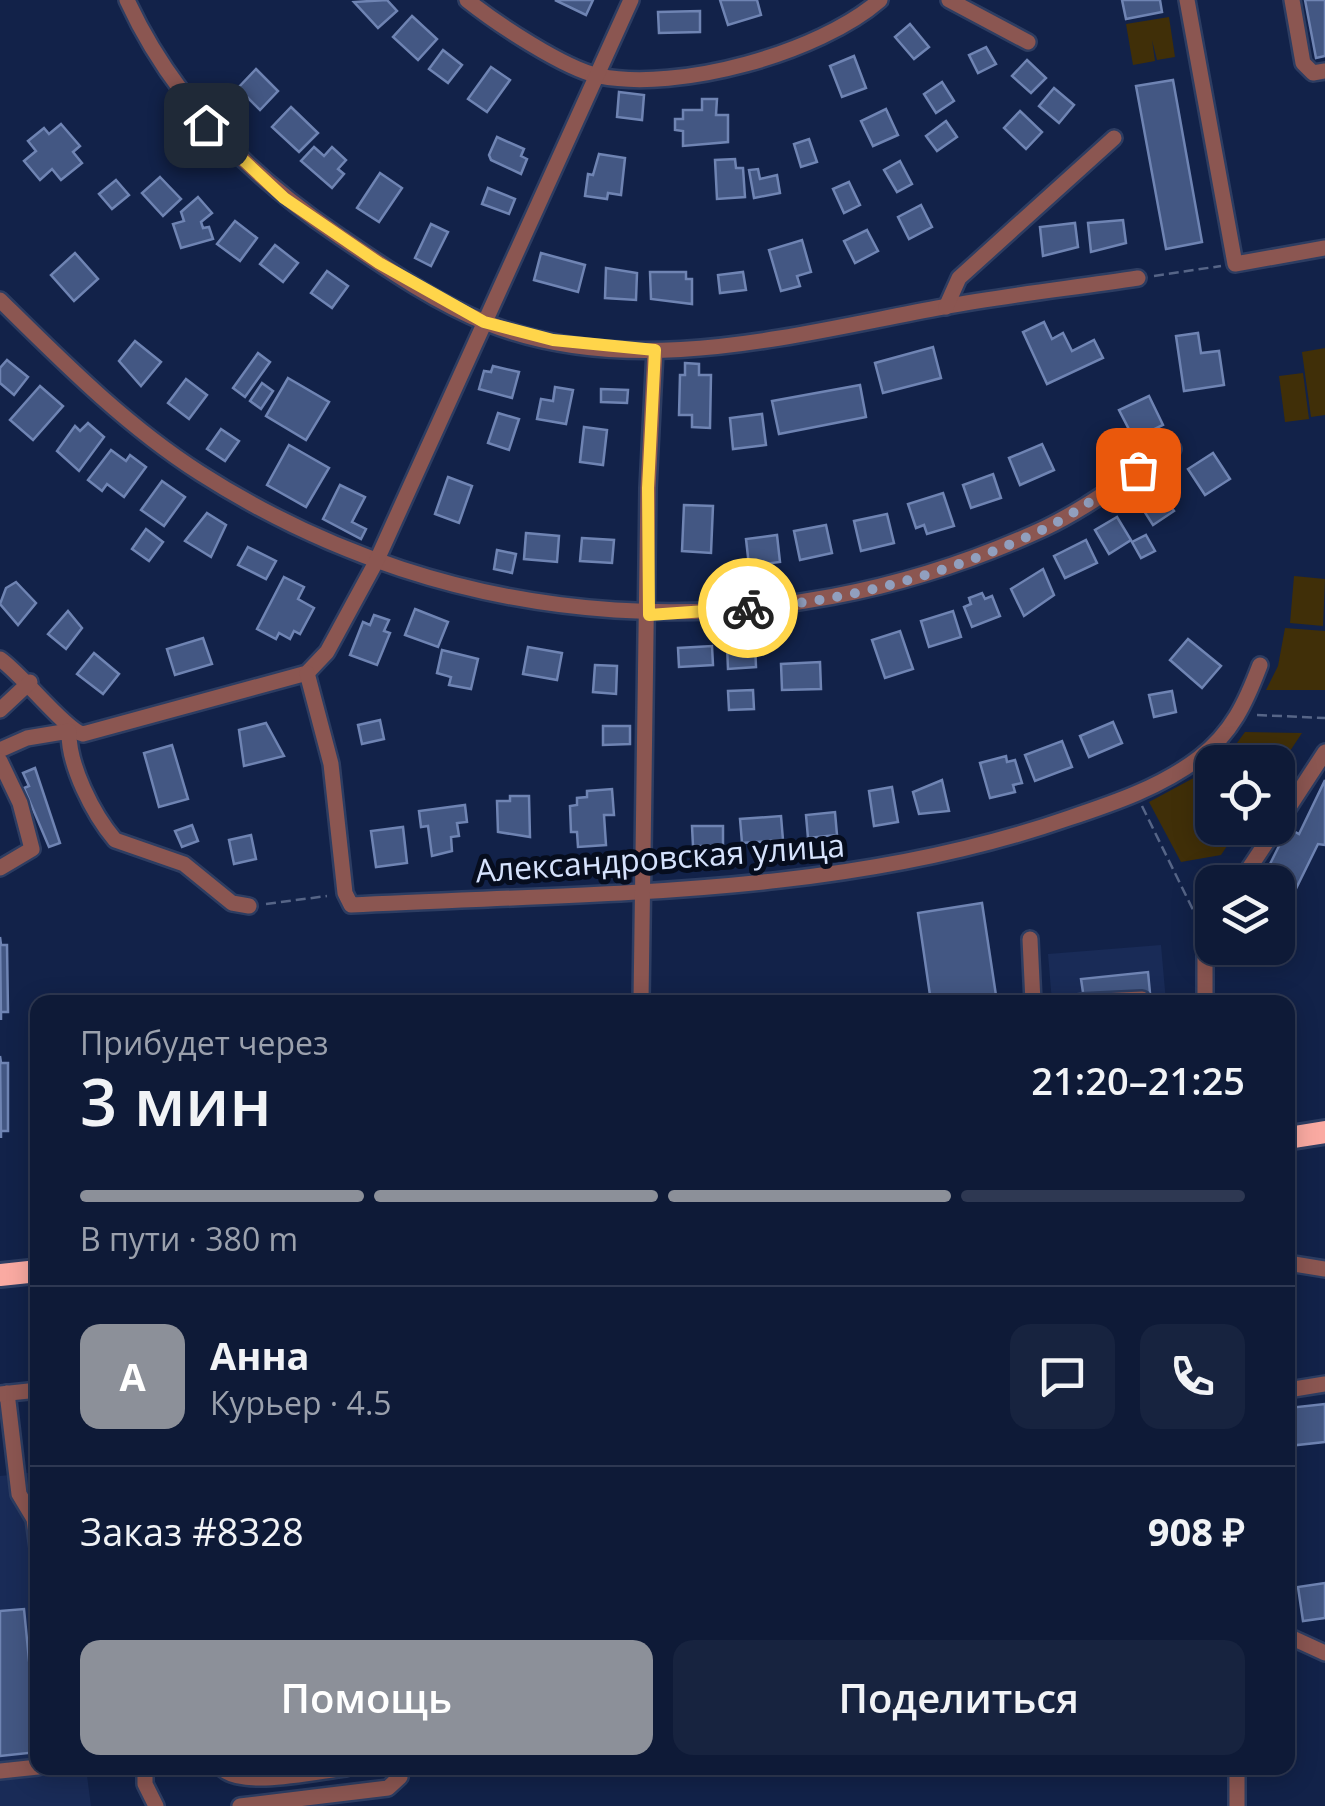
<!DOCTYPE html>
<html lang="ru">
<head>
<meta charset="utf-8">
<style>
	:root { --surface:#0e1a37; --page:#17233f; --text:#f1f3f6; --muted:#9ba1ad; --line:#2e3852; --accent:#8c9099 }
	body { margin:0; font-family:"Open Sans",sans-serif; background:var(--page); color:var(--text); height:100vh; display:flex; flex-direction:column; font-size:38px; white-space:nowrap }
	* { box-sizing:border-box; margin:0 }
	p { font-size:32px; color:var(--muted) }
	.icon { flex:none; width:55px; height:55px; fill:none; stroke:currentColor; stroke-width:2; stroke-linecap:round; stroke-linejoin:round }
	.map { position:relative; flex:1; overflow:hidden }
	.panel { position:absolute; left:30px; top:995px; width:1265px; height:780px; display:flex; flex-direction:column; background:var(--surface); border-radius:20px; box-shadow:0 5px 25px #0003,0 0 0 2px var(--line) }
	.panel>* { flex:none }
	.fabs { position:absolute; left:1195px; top:745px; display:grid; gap:20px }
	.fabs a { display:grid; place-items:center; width:100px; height:100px; border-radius:20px; background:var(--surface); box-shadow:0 5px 25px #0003,0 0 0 2px var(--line); font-size:50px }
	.pin { position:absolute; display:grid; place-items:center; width:85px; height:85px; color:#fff; margin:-42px; border-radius:20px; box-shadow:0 5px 15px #0006 }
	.courier { position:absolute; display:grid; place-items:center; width:100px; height:100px; margin:-50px; border:8px solid #ffd54a; border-radius:50%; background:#fff; color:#222; box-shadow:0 2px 12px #0007 }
	.overview em { font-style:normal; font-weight:600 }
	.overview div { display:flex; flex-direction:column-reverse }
	.overview { display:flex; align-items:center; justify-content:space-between; height:170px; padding:0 50px }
	h1 { font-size:65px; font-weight:600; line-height:75px }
	.bar { display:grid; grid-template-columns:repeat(4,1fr); gap:15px 10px; align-content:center; height:120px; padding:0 50px }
	.bar i { height:12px; border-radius:8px; background:var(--line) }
	.bar .on { background:var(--accent) }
	.bar p { grid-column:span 4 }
	.line { display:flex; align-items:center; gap:25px; padding:0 50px; border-top:2px solid var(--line) }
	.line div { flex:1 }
	.round { display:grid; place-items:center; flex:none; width:105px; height:105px; border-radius:20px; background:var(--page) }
	.action { display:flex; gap:20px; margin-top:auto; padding:20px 50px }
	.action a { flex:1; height:115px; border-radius:20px; background:var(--accent); color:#fff; font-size:40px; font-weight:600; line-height:115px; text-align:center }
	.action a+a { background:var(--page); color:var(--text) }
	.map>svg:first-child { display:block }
</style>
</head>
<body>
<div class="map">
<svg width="1325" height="1806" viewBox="0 0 1325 1806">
	<rect width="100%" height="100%" fill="#122249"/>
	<g fill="#192b57">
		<polygon points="1161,945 1166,1002 1052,1002 1048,954"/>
		<polygon points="37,1472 38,1768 86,1768 91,1806 0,1806 0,1476"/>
	</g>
	<g fill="#402f08">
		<polygon points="1169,17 1175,57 1157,60 1152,40 1155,61 1133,65 1126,24"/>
		<polygon points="1325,348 1325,415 1311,417 1302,352"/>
		<polygon points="1303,373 1309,419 1285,422 1279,376"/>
		<polygon points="1294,576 1325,579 1323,626 1290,623"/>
		<polygon points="1285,628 1325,631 1325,690 1266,690 1278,666"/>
		<polygon points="1245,732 1302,733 1278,769 1278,762 1223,762"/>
		<polygon points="1212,768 1212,828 1239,828 1221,855 1181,862 1149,802"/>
	</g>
	<g fill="#435783" stroke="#6f84b3" stroke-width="2.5">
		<polygon points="387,0 397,11 378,28 354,2"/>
		<polygon points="555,0 593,0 586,15"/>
		<polygon points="720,0 757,0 761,15 728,25"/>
		<polygon points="1122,0 1160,0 1162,12 1126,19"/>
		<polygon points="1305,0 1325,0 1325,56 1316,58"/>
		<polygon points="700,11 700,32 659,33 658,12"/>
		<polygon points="412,16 437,39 418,60 393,37"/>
		<polygon points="910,24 929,47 914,59 895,37"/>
		<polygon points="986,47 996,64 978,73 969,55"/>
		<polygon points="443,50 462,65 448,83 429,69"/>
		<polygon points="854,56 866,88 842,97 830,66"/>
		<polygon points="1027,60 1046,78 1031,93 1012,76"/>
		<polygon points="491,67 510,80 487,112 468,99"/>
		<polygon points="256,69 278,91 260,110 238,88"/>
		<polygon points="1173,80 1202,242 1166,249 1136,86"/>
		<polygon points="942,82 954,101 936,113 924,94"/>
		<polygon points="1054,88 1074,105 1059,123 1039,106"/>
		<polygon points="619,92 644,95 642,120 617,117"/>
		<polygon points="702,99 717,99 716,115 728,115 728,142 683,146 683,131 675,130 675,119 683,119 683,110 702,110"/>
		<polygon points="291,107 318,133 299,152 272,127"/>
		<polygon points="886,109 898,135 873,146 861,121"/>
		<polygon points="1020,111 1042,132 1026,149 1004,128"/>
		<polygon points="946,121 957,137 937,151 926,136"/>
		<polygon points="61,124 80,146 73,152 82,163 61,180 52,169 40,180 24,161 36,151 28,141 44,128 49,134"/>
		<polygon points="497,137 524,149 521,156 527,159 521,174 491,160 489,155"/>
		<polygon points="809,139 817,162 801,167 794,144"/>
		<polygon points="314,147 324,156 332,147 346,160 338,169 344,174 332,188 301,161"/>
		<polygon points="599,154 625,158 621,195 608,193 607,199 585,196 588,174 593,175"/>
		<polygon points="735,159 736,168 743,168 745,197 717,199 715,160"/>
		<polygon points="900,161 912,184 897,192 884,170"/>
		<polygon points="758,169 760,179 777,175 780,193 754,198 749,170"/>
		<polygon points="380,173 402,188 379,222 357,208"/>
		<polygon points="160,177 181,199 163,216 142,193"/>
		<polygon points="116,180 129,195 112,209 99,194"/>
		<polygon points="849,182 860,205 844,213 833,189"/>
		<polygon points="488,188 515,199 509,214 482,204"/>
		<polygon points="198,197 212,213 201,222 203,228 209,227 213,239 181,248 173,224 184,221 181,212"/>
		<polygon points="921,205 932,227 909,239 898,217"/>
		<polygon points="1123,220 1126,243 1091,252 1088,223"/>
		<polygon points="235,221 257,238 240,261 217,244"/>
		<polygon points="1075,223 1078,247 1043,256 1040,227"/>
		<polygon points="431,224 448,232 431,266 415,258"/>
		<polygon points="867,230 878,251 855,263 844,241"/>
		<polygon points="802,240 811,272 797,276 800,286 781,291 769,250"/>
		<polygon points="275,245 298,263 283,282 260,264"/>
		<polygon points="75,253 98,279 74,301 51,275"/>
		<polygon points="541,253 585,265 578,292 534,280"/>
		<polygon points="606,268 637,273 636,300 605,298"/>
		<polygon points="327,271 348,286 332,308 311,293"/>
		<polygon points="650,272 686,272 686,279 692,279 692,304 651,299"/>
		<polygon points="743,272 746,290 720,293 718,275"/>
		<polygon points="1044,322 1052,339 1063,333 1072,351 1094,340 1103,358 1047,384 1023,332"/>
		<polygon points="1198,333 1201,353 1219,351 1224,385 1184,391 1176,336"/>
		<polygon points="135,341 161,362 141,386 119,361"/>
		<polygon points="933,347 941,378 883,393 875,363"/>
		<polygon points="258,353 270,362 245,397 233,388"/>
		<polygon points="7,360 28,377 14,395 0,383 0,368"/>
		<polygon points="685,363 699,364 699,375 711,375 710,428 692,427 692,415 679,415 680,375 685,375"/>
		<polygon points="493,366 519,372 512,398 479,389 484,371 491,372"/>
		<polygon points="288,378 329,402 306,440 266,416"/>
		<polygon points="186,379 207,395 189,419 168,403"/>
		<polygon points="262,383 273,391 261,409 250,401"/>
		<polygon points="860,385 866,417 779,434 772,401"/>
		<polygon points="40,386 63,406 33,440 10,420"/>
		<polygon points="555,387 573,390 566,424 537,419 541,399 553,401"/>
		<polygon points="601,389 628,390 627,403 601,402"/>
		<polygon points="1149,396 1163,425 1134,439 1119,410"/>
		<polygon points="498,413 519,419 509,450 488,443"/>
		<polygon points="762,414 766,445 733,449 730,418"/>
		<polygon points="88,423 104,437 79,471 57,451 75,426 80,431"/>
		<polygon points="584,427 607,430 603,465 580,462"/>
		<polygon points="221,429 239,441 225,461 207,449"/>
		<polygon points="1042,444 1054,470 1020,485 1009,458"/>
		<polygon points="289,445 329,468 306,507 267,485"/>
		<polygon points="111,450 126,461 130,455 146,467 124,497 107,484 102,491 88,480"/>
		<polygon points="1213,453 1230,479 1205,495 1188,469"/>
		<polygon points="993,474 1001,498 971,508 963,485"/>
		<polygon points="448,477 472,486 459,523 435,514"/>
		<polygon points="162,481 185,497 164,526 141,510"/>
		<polygon points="340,485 365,497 352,522 366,529 361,539 323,519"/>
		<polygon points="1160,490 1174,511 1153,525 1139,503"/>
		<polygon points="943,493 954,526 927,534 924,525 916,528 908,504"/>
		<polygon points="684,505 713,506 711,553 682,551"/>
		<polygon points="207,513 226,525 211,557 185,541"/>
		<polygon points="887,514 894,543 861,551 854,521"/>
		<polygon points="1117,517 1131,540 1109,554 1095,530"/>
		<polygon points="826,525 832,553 800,560 794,531"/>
		<polygon points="146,529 163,542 149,561 132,549"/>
		<polygon points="526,533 559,536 557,562 524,559"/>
		<polygon points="777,535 780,562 749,566 746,539"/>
		<polygon points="1146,535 1155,551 1141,558 1132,542"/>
		<polygon points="582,538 614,540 612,563 580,561"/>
		<polygon points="1086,540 1097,563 1065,578 1054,556"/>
		<polygon points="248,547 276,561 266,579 238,565"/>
		<polygon points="497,550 516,554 512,573 494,569"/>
		<polygon points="1043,569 1054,595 1024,616 1011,589"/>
		<polygon points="284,577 304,587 298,599 314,608 300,634 294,631 290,639 279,633 276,639 257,629"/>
		<polygon points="16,582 36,603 18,625 0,604 6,588"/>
		<polygon points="982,593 985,599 992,596 1000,616 972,627 964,607 971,604 969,598"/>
		<polygon points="415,609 448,622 438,647 405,635"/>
		<polygon points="68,611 82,628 66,649 48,634"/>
		<polygon points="953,611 961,637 929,647 921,621"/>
		<polygon points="374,615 389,620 384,631 390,633 377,665 350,655 363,622 370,625"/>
		<polygon points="900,631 913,669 885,678 872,640"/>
		<polygon points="203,638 212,664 175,675 167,649"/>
		<polygon points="1188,639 1221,666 1202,688 1170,660"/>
		<polygon points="755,643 756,667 728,669 727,645"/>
		<polygon points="712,646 713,665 679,667 678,648"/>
		<polygon points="528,647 562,653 557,680 523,674"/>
		<polygon points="442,650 478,659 471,689 449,685 451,677 437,673"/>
		<polygon points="94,653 119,674 103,694 77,674"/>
		<polygon points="820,662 821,689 782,690 781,664"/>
		<polygon points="595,665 617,666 616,694 593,692"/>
		<polygon points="753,690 754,709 729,710 728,691"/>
		<polygon points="1172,691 1176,712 1154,717 1149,695"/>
		<polygon points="380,720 384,739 362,744 358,725"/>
		<polygon points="1113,722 1122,743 1089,757 1080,736"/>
		<polygon points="266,723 284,756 244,766 239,730"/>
		<polygon points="603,726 630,726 630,744 603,745"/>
		<polygon points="1062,741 1072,767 1035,781 1025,755"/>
		<polygon points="172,745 188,799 159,807 144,753"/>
		<polygon points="1006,756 1007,762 1015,760 1022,783 1013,785 1015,792 990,798 980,763"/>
		<polygon points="35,768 60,843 49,847 24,788 29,786 23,773"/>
		<polygon points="942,780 949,811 919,814 913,792"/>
		<polygon points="1325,780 1325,845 1318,844 1288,905 1281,902 1278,910 1278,882 1261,882 1288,828 1299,834"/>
		<polygon points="892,787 898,822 874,826 869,791"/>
		<polygon points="612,789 614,815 604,815 606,845 578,847 577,832 571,832 570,806 577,805 577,798 587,797 587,791"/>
		<polygon points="510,796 529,796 530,837 498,832 497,801 510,801"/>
		<polygon points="465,805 467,822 457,823 459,836 451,837 452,851 432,856 428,826 421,827 419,811"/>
		<polygon points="835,812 837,835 808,838 806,815"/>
		<polygon points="781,816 783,840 742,843 740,819"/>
		<polygon points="192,825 198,841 182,847 175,831"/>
		<polygon points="692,826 723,826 723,846 693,846"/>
		<polygon points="403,827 407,863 376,867 371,831"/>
		<polygon points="251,835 256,859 234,864 229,840"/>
		<polygon points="982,903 997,1002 931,1002 918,913"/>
		<polygon points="0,937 1,945 7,945 8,1012 1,1012 1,1020"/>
		<polygon points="1221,948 1259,948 1251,964"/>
		<polygon points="1148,972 1150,993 1084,999 1081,979"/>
		<polygon points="0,1056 1,1063 8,1063 8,1131 1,1131 1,1138"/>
		<polygon points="1325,1404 1325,1442 1288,1446 1288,1408"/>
		<polygon points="1325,1583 1325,1618 1303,1621 1298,1587"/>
		<polygon points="24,1609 38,1752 0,1756 0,1611"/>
	</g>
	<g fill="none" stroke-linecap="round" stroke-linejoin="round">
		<g stroke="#2d3d62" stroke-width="20">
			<g id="minor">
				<path d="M127,0C172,98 249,175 336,234C383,266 434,302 487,323C633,381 795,334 943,307C1008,295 1073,288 1138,278"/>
				<path d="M467,0C496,23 563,68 599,76C679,92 819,53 880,0"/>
				<polyline points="949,0 1028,42"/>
				<polyline points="1187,0 1235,264 1325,248"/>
				<polyline points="1292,0 1303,63 1313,73 1325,71"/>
				<path d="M0,300C63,362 125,425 200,473C456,637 769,656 1045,528C1089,507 1131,474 1173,449"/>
				<polyline points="946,307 959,278 1114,138"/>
				<path d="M0,659C23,675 66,731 83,734L307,673L327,652L376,562L631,0"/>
				<path d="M307,673L331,764L345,893L351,905C591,892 840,898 1069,818C1114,803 1161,787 1199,758C1232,733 1246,702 1260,665"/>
				<polyline points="0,710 30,682"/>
				<path d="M0,750L27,738L69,731C68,765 93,814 115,840L184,864L232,903L249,906"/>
				<polyline points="0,761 20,803 32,849 0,868"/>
				<polyline points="1278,824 1325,752"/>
				<polyline points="1240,882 1276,828"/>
				<polyline points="1030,939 1033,1002"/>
				<polyline points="1205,993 1205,935 1212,924"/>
				<polyline points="641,1002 648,488 655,351"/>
				<polyline points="1081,1002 1142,999"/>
				<polyline points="1288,1263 1325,1269"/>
				<polyline points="1288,1390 1325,1384"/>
				<polyline points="7,1393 19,1494 34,1519 38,1548"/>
				<polyline points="0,1394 38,1390"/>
				<polyline points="1288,1636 1325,1653"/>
				<polyline points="145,1768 145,1784 156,1806"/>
				<path d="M222,1768C240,1789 318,1771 346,1768"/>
				<polyline points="1237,1768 1237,1806"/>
				<polyline points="0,1771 38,1767"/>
				<polyline points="240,1806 388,1788 400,1777 400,1768"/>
			</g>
		</g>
		<g stroke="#2d3d62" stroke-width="28">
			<g id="highway">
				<polyline points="1288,1138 1325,1132"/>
				<polyline points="0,1275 38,1271"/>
			</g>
		</g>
		<g stroke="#566587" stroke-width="2.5" stroke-dasharray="10 5" stroke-linecap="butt">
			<polyline points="1154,276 1221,266"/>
			<polyline points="1257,715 1325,718"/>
			<polyline points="1142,806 1198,920"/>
			<polyline points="266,904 327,896"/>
		</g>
		<use href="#minor" stroke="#8b5651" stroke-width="15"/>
		<use href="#highway" stroke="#faaaa2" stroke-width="22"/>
	</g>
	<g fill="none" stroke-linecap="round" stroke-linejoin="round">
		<path stroke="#919fbe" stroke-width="10" stroke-dasharray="0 18" d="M748,608C848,602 955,572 1046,528C1078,512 1108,489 1138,470"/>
		<polyline stroke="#ffd54a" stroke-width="12" points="206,125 284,198 379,263 484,322 553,340 655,350 648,488 649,615 748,608"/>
	</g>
	<g text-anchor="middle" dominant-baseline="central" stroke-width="10" stroke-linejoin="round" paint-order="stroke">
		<g font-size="32" fill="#d6e3fd" stroke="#060d1e">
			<text transform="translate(660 857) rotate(-4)">Александровская улица</text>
		</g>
	</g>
</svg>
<div class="fabs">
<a><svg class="icon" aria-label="locate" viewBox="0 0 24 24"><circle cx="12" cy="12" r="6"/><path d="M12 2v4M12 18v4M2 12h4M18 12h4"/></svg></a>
<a><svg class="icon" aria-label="layers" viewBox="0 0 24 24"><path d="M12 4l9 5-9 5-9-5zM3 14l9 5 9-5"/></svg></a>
</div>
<div class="pin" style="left:1138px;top:470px;background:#ea580c"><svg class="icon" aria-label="bag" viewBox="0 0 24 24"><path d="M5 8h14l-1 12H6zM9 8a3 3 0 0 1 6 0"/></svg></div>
<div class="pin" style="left:206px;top:125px;background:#1f2937"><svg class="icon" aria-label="home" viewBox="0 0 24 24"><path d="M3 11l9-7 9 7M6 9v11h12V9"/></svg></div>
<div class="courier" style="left:748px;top:608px"><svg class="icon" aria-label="bike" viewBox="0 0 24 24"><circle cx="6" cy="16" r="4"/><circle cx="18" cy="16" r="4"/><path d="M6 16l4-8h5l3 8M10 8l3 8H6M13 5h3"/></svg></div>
<section class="panel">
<div class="overview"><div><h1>3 мин</h1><p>Прибудет через</p></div><em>21:20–21:25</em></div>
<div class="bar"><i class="on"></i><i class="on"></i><i class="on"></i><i></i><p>В пути · 380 m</p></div>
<div class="line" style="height:180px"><b class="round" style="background:var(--accent);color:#fff">А</b><div><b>Анна</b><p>Курьер · 4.5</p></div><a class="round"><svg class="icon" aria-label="chat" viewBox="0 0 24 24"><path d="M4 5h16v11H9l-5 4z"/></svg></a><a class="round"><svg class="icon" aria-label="phone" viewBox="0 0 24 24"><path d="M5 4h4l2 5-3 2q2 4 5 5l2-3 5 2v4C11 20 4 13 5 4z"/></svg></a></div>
<div class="line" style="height:130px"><div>Заказ #8328</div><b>908 ₽</b></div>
<div class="action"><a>Помощь</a><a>Поделиться</a></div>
</section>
</div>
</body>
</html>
